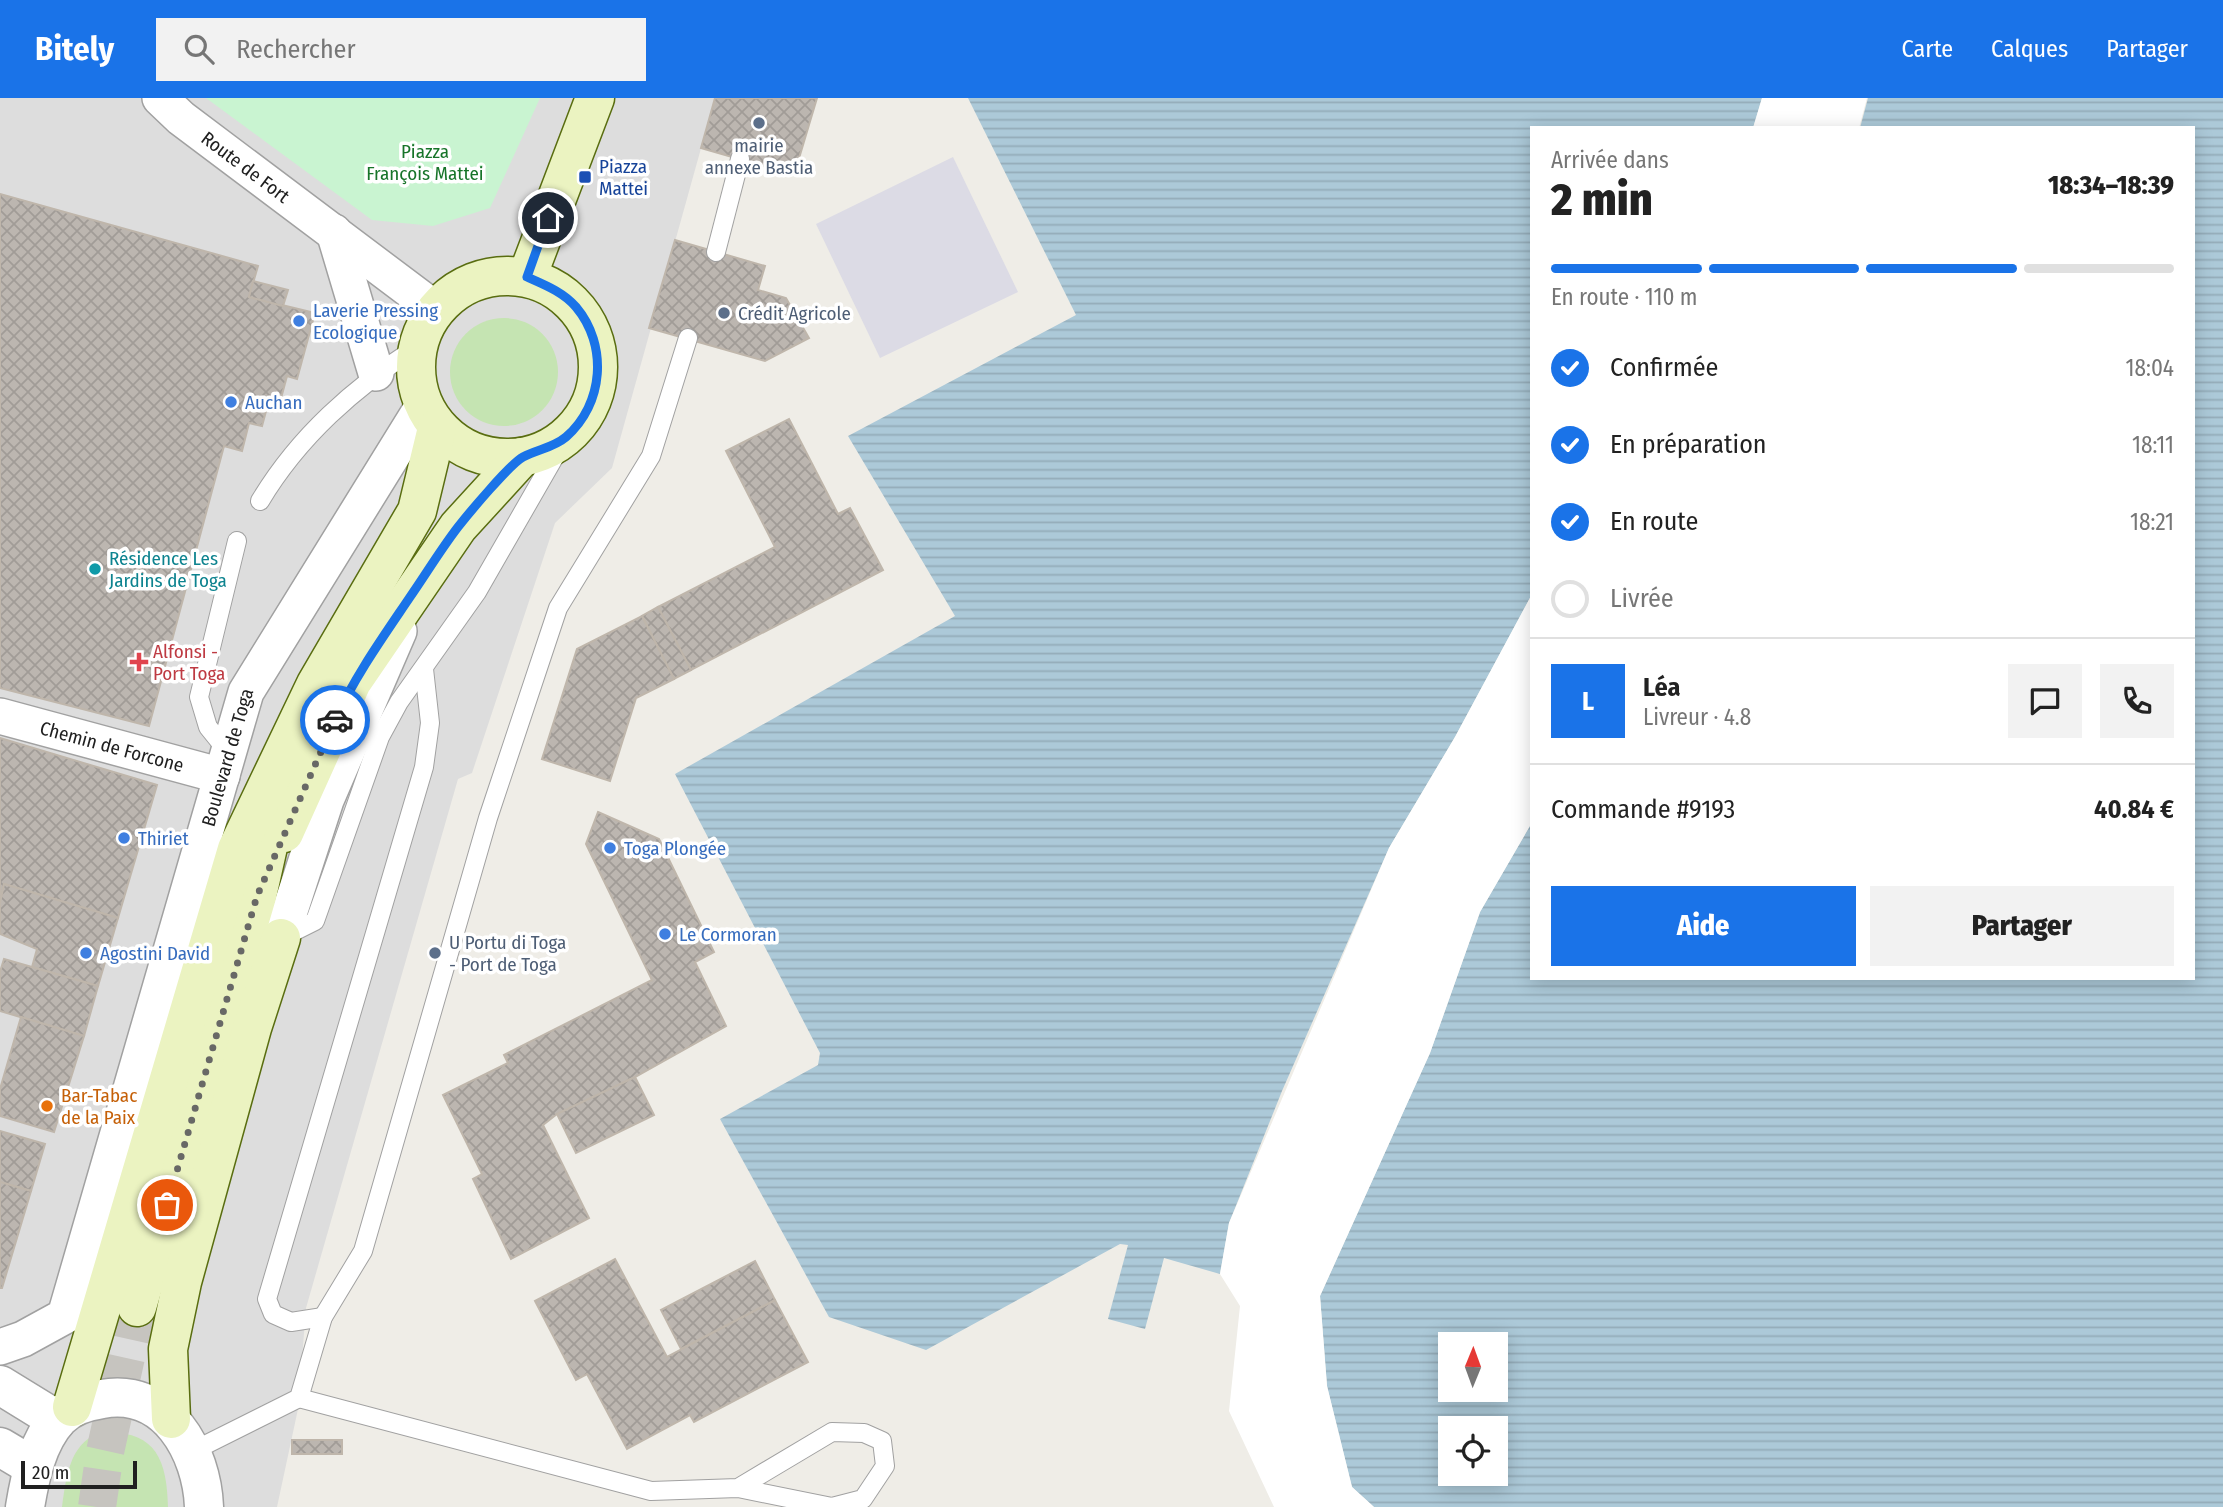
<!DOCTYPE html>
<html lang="fr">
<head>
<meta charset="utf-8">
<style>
	:root { --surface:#fff; --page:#f2f2f2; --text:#222; --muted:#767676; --line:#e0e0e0; --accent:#1a73e8 }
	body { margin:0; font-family:"Fira Sans Condensed",sans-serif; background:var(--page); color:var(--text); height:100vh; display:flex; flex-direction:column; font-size:26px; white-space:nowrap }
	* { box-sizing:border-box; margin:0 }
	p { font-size:23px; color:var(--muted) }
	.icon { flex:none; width:38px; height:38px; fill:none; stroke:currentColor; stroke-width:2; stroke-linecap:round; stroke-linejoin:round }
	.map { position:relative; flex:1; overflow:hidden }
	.sheet { position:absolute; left:1530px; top:28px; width:665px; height:854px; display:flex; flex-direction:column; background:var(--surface); border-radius:0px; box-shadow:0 4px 18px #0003 }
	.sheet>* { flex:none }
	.needle { width:46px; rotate:1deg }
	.controls { position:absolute; left:1438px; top:1234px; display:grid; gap:14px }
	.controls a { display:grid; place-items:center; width:70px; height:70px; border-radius:0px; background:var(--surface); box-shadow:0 4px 18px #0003; font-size:35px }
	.scale { position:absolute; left:21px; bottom:18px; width:116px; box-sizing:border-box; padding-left:7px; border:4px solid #202020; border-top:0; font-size:19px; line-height:24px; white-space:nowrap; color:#202020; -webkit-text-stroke:5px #fff; paint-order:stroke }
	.pin { position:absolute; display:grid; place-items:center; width:60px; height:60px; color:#fff; margin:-30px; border:4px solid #fff; border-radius:50%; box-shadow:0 2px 7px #0007 }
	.courier { position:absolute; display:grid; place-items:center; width:70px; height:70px; margin:-35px; border:5px solid #1a73e8; border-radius:50%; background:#fff; color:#222; box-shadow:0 2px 9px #0007 }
	.overview em { font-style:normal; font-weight:800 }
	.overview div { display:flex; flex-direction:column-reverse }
	.overview { display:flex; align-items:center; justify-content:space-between; height:119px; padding:0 21px }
	h1 { font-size:46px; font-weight:800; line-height:52px }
	.bar { display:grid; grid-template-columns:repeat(4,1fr); gap:10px 7px; align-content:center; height:84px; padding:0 21px }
	.bar i { height:9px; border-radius:5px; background:var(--line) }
	.bar .selected { background:var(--accent) }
	.bar p { grid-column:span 4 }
	.line { display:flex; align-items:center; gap:18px; padding:0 21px; border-top:2px solid var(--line) }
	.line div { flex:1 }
	.round { display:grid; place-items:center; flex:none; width:74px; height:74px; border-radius:0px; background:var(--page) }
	ol { padding:0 21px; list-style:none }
	li { display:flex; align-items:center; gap:21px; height:77px }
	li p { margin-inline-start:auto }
	li .icon { padding:7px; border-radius:50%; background:var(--accent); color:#fff; stroke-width:4 }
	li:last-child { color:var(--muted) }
	li i { width:38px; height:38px; border:4px solid var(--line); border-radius:50% }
	.button { display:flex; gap:14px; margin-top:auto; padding:14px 21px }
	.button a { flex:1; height:80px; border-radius:0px; background:var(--accent); color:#fff; font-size:28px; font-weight:800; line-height:80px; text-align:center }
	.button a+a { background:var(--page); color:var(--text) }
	header { display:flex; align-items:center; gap:42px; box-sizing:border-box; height:98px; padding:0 35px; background:var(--accent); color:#fff }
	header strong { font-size:33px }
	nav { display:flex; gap:38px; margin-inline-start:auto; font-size:24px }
	.search { width:490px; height:63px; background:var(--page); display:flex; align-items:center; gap:18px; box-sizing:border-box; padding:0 24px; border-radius:0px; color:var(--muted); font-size:26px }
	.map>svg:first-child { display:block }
</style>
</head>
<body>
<header>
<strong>Bitely</strong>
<div class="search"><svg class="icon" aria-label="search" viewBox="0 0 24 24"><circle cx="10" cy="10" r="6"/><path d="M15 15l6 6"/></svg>Rechercher</div>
<nav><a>Carte</a><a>Calques</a><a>Partager</a></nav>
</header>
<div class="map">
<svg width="2223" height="1409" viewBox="0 0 2223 1409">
	<defs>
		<pattern id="water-rules" width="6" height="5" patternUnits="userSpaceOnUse" patternTransform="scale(1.75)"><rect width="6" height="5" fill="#acc9d8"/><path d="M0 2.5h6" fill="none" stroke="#94acb9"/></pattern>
		<pattern id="building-cross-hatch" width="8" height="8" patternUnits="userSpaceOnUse" patternTransform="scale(1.75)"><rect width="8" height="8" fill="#bcb6b0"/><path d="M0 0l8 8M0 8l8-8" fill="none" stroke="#a19c97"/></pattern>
	</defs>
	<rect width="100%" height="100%" fill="#efede7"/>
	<polygon fill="#ddd" points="0,0 715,0 612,370 555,425 472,675 458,681 306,1210 298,1311 277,1409 0,1409"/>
	<g fill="#c5e4b2">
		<circle cx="504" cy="274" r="54"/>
		<path d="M99,1335C154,1331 167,1359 168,1409H62C66,1381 69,1346 99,1335Z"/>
	</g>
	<polygon fill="#c9f4d1" points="206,0 540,0 490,110 433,128 372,122"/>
	<polygon fill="#dcdbe5" points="953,59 1018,194 880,260 816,126"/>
	<g fill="url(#water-rules)" fill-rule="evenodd">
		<polygon points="968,0 1762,0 1753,30 1531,30 1531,498 1455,639 1389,750 1282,993 1229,1125 1220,1176 1164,1160 1145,1231 1108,1221 1128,1147 1120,1146 926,1252 829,1219 720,1021 818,967 820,955 675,676 955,518 848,338 1076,217"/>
		<path d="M1868,0H2223V1409H1374L1352,1389L1327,1288L1320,1198L1430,955L1480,814L1531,726V880H2193V30H1860ZM1451,1246H1496V1292H1451ZM1451,1330H1496V1376H1451Z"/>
	</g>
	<g fill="#fff">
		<polygon points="1762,0 1867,0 1859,30 1753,30"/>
		<polygon points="1531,498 1531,726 1480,814 1430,955 1320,1198 1327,1288 1352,1389 1374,1409 1274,1409 1229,1313 1240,1208 1220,1176 1229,1125 1389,750 1455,639"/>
	</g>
	<g fill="url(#building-cross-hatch)" stroke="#bfb6ab" stroke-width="2">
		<polygon points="715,0 817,0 794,77 701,50"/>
		<polygon points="0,96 258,168 249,199 315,215 297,281 287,278 280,304 269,302 262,328 249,325 242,353 224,348 149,628 0,590"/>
		<polygon points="675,142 765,168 758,192 786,200 809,240 765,263 649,230"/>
		<polygon points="253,183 288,192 283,208 249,199"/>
		<polygon points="789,321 838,416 850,410 883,472 691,572 658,509 775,449 726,353"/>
		<polygon points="658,509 691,572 674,581 642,518"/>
		<polygon points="642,518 674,581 636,600 610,683 542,661 577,551"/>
		<polygon points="0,640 157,687 118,820 4,786 0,805"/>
		<polygon points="598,714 659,741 714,854 695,864 726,928 635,979 557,1016 543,1027 589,1120 511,1161 473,1081 482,1076 443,997 508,965 504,957 652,882 586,746"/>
		<polygon points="4,786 118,820 98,888 32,869 37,851 0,836 0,805"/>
		<polygon points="4,861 98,888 84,938 0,913 0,874"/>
		<polygon points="21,919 84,938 54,1034 0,1018 0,991"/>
		<polygon points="635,979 654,1017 576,1055 557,1016"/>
		<polygon points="0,1033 45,1046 31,1093 0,1084"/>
		<polygon points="0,1084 31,1093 2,1190 0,1190"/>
		<polygon points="615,1161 667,1259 775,1202 808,1264 694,1324 690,1317 627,1351 587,1276 576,1282 535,1203"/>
		<polygon points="755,1163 775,1202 681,1251 661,1212"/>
		<rect x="292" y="1342" width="50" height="14"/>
	</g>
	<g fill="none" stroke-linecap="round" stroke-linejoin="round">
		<polyline stroke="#c6c4bf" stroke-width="38" stroke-dasharray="38 19" stroke-linecap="butt" points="97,1409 105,1354 137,1209"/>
		<g stroke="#a1a1a1" stroke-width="20">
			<g id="service">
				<polyline points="716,154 740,61"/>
				<path d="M260,403C299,338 354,290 417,249"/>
				<polyline points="229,655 208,629 199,599 237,443"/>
				<polyline points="283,839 315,823 380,639 399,604 477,494 566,339"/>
				<polyline points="323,1219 291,1224 273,1216 267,1201 424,669 430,625 424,571"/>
				<polyline points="299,1300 651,1393 738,1390 832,1334 864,1335 882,1343 885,1368 863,1401 832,1409 738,1390"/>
				<polyline points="193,1353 299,1300 323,1219 363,1153 488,720 558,510 651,358 688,240"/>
			</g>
		</g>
		<g stroke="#a1a1a1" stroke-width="38">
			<g id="minor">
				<path id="s1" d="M160,0L181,20L435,211"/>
				<polyline points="334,134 376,275"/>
				<path id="s2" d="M0,618L222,678"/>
				<polyline points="281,840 326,702 399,533"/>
				<path id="s3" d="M0,1249L23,1241L65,1218L246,594L423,308"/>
			</g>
		</g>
		<g stroke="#a1a1a1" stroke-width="41">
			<g id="tertiary">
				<polyline points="0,1287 57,1322"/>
				<polyline points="0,1349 32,1368"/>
				<path d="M25,1409C30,1379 37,1344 59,1320C71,1308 85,1304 102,1301C167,1289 202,1354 204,1409"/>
			</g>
		</g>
		<g stroke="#596d10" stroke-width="41">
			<g id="secondary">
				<circle cx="507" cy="269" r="91"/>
				<polyline points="527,179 595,0"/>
				<polyline points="284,735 352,584 458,429 522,359"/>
				<polyline points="137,1209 257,798 280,695"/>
				<polyline points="72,1309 237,751 316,586 417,413 437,330"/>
				<polyline points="171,1321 168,1251 182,1184 252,930 281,840"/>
			</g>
		</g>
		<use href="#service" stroke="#fff" stroke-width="18"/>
		<use href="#minor" stroke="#fff" stroke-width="35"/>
		<use href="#tertiary" stroke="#fff" stroke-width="38"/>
		<use href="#secondary" stroke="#ebf3c1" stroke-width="38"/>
	</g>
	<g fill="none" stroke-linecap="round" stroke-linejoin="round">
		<polyline stroke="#686866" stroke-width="7" stroke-dasharray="0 12.6" points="167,1107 257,798 335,622"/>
		<path stroke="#1a73e8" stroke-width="9" d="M335,622C355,578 383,539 410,499C426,476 441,451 458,429C469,415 510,366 523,359C538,351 553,350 566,339C604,306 608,247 576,209C563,194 545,187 527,179L548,120"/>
	</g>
	<g fill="#5c6f8a" stroke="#fff" stroke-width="2.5">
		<circle cx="759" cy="25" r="7"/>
		<circle cx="724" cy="215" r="7"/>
		<circle cx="435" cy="855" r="7"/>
	</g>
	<rect fill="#1a4fb4" stroke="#fff" stroke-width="2.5" x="578" y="72" width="14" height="14" rx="3.5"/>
	<g fill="#3f7fe0" stroke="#fff" stroke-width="2.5">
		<circle cx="299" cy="223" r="7"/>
		<circle cx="231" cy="304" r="7"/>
		<circle cx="124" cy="740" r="7"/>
		<circle cx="610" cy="750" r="7"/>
		<circle cx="665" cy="836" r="7"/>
		<circle cx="86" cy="855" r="7"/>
	</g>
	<circle fill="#0f9aa8" stroke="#fff" stroke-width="2.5" cx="95" cy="471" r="7"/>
	<path fill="#e0444e" stroke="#fff" stroke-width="2.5" d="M135.5 553.5h7v7h7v7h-7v7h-7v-7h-7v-7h7z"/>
	<circle fill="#e8710a" stroke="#fff" stroke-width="2.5" cx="47" cy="1008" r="7"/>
	<g text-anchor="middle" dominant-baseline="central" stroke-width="7" stroke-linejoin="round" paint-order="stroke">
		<g font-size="19" fill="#4e5e75" stroke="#fff" text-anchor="start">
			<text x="759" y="47" text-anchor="middle">mairie<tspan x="759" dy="22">annexe Bastia</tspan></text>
			<text x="738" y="215">Crédit Agricole</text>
			<text x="449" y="844">U Portu di Toga<tspan x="449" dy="22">- Port de Toga</tspan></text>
		</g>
		<g font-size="19" fill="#177429" stroke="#fff">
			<text x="425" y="53">Piazza<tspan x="425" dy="22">François Mattei</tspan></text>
		</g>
		<g font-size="19" fill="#202020" stroke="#fff">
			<text stroke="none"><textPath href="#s1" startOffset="110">Route de Fort</textPath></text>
			<text stroke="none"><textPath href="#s2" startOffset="116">Chemin de Forcone</textPath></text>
			<text stroke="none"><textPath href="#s3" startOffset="654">Boulevard de Toga</textPath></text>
		</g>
		<g font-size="19" fill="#164399" stroke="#fff" text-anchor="start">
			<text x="599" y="68">Piazza<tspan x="599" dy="22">Mattei</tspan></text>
		</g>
		<g font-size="19" fill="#366cbe" stroke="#fff" text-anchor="start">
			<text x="313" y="212">Laverie Pressing<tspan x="313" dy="22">Ecologique</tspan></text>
			<text x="245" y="304">Auchan</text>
			<text x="138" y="740">Thiriet</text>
			<text x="624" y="750">Toga Plongée</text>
			<text x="679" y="836">Le Cormoran</text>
			<text x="100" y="855">Agostini David</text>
		</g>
		<g font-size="19" fill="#0d838f" stroke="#fff" text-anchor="start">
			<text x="109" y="460">Résidence Les<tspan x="109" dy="22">Jardins de Toga</tspan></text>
		</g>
		<g font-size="19" fill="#be3a42" stroke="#fff" text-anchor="start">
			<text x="153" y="553">Alfonsi -<tspan x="153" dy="22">Port Toga</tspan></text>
		</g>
		<g font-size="19" fill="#c56008" stroke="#fff" text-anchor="start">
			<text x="61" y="997">Bar-Tabac<tspan x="61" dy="22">de la Paix</tspan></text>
		</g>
	</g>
</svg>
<div class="controls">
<a><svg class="needle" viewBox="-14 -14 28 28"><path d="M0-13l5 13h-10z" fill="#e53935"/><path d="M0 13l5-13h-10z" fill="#767676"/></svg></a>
<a><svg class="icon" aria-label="locate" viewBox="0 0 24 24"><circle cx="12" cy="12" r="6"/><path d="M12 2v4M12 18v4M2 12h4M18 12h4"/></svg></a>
</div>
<div class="scale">20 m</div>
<div class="pin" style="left:167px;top:1107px;background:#ea580c"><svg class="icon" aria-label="bag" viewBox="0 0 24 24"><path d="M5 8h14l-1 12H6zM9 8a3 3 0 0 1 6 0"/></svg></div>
<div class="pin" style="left:548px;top:120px;background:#1f2937"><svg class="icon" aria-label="home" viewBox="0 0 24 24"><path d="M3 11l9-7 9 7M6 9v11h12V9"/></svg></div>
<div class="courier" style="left:335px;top:622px"><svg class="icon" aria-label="car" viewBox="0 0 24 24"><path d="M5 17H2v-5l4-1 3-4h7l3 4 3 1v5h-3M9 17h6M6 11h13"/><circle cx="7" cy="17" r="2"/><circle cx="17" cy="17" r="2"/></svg></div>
<section class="sheet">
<div class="overview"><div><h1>2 min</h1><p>Arrivée dans</p></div><em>18:34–18:39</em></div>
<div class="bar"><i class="selected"></i><i class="selected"></i><i class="selected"></i><i></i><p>En route · 110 m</p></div>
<ol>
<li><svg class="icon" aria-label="check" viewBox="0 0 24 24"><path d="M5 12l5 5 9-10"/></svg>Confirmée<p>18:04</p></li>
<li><svg class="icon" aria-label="check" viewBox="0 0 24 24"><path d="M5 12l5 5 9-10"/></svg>En préparation<p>18:11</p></li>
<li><svg class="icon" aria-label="check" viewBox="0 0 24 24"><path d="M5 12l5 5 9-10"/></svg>En route<p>18:21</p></li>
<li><i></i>Livrée</li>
</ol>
<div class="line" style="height:126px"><b class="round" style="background:var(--accent);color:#fff">L</b><div><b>Léa</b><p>Livreur · 4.8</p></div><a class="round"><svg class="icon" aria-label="chat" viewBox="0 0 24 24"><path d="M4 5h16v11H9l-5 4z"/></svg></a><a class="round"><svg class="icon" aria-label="phone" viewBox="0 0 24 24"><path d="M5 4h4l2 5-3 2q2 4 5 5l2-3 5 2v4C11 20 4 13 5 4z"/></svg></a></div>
<div class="line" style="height:91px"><div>Commande #9193</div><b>40.84 €</b></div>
<div class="button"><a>Aide</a><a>Partager</a></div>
</section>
</div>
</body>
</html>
